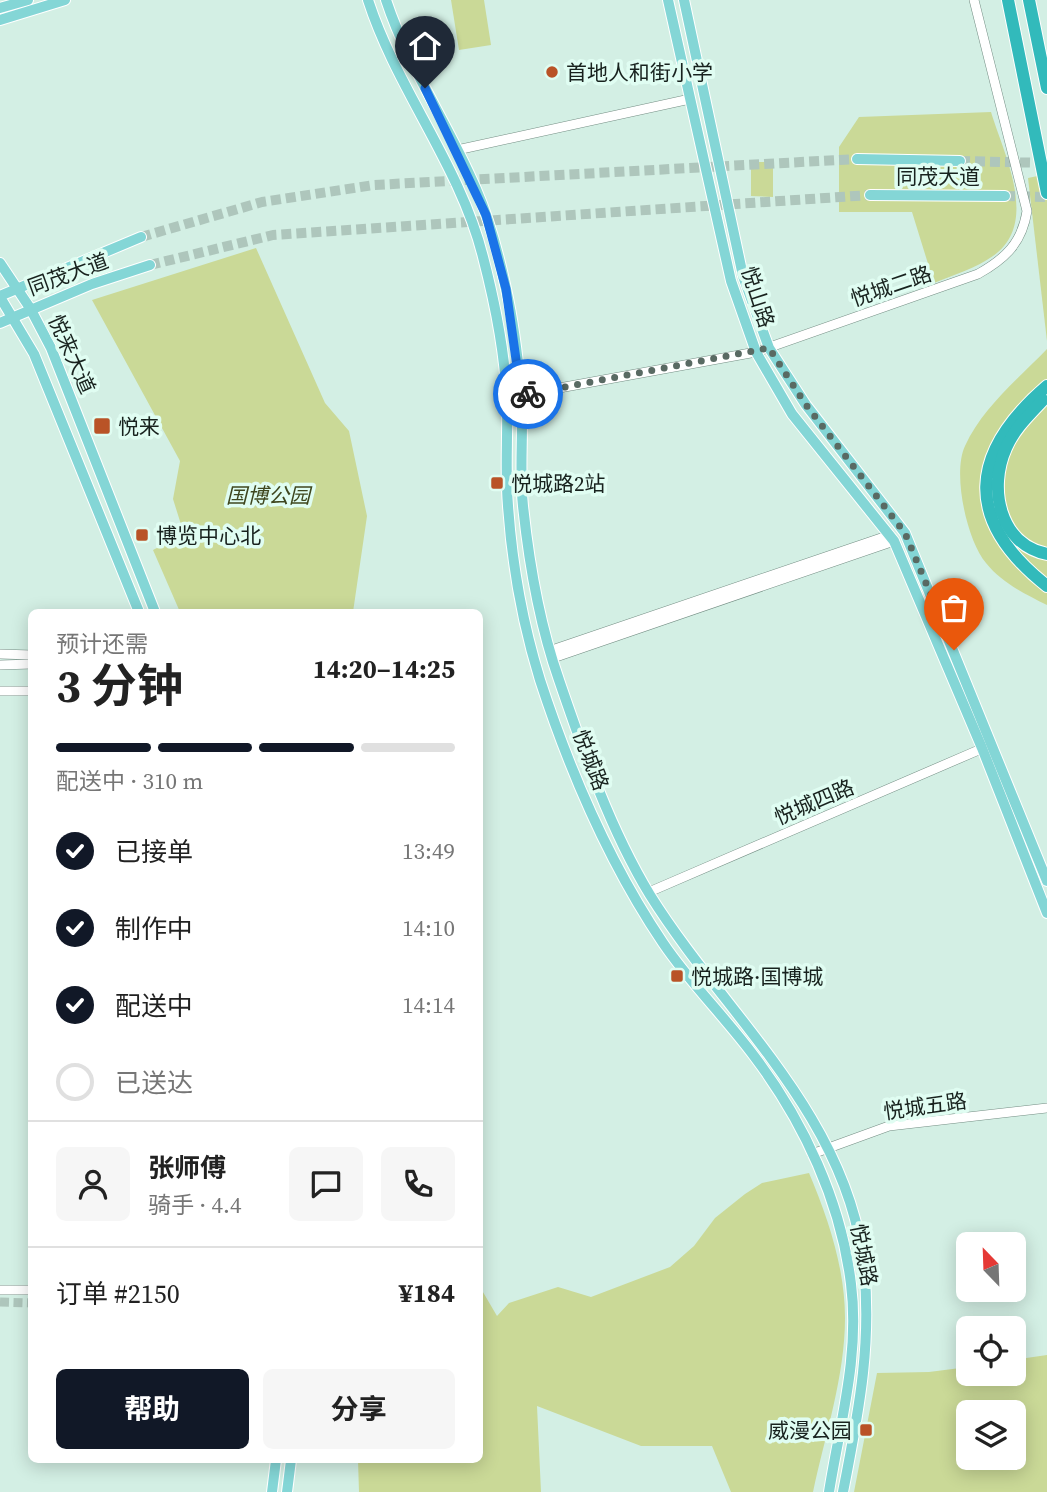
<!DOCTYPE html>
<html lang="zh">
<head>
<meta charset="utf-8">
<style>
	:root { --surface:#fff; --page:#f6f6f6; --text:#222; --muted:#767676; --line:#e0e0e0; --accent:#111827 }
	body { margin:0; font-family:"Source Serif 4","Noto Sans SC",serif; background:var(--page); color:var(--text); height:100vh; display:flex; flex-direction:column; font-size:26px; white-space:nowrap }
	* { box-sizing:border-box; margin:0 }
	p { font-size:23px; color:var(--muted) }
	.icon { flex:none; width:38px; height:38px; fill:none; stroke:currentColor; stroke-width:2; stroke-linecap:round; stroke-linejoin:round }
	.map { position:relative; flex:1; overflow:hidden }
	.details { position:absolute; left:28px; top:609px; width:455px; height:854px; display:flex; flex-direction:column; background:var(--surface); border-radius:10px; box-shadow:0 4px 18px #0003 }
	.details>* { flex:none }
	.needle { width:46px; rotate:337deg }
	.buttons { position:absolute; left:956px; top:1232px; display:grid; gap:14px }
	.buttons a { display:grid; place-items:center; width:70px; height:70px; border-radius:10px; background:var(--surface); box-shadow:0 4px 18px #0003; font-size:35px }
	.pin { position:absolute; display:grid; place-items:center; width:60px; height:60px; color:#fff; margin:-72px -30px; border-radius:50% 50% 50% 0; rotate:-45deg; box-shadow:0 0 7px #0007 }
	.pin .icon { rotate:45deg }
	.courier { position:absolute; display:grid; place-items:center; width:70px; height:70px; margin:-35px; border:5px solid #1a73e8; border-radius:50%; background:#fff; color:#222; box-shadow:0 2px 9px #0007 }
	.overview em { font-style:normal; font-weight:700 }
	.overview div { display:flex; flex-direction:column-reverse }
	.overview { display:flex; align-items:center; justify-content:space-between; height:119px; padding:0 28px }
	h1 { font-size:46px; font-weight:700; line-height:52px }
	.bar { display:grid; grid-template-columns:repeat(4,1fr); gap:10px 7px; align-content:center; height:84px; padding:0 28px }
	.bar i { height:9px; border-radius:5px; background:var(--line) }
	.bar .current { background:var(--accent) }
	.bar p { grid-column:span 4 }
	.line { display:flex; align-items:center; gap:18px; padding:0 28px; border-top:2px solid var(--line) }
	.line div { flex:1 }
	.round { display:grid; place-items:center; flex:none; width:74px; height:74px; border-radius:10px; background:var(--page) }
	ol { padding:0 28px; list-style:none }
	li { display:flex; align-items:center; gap:21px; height:77px }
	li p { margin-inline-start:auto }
	li .icon { padding:7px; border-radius:50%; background:var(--accent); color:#fff; stroke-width:4 }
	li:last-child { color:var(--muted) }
	li i { width:38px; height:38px; border:4px solid var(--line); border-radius:50% }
	.cta { display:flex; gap:14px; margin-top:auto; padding:14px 28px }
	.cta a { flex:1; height:80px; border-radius:10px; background:var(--accent); color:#fff; font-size:28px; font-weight:700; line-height:80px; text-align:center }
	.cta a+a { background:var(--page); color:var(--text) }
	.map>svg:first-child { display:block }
</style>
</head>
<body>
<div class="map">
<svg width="1047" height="1492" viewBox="0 0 1047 1492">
	<rect width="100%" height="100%" fill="#d3efe4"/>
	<g fill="#cad997" fill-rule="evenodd">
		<polygon points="451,0 484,0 491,45 459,50"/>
		<path d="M991,112C1004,155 1040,223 993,256C976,268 954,275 934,283L912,212H839V147L859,117Z"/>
		<polygon points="751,162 773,162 773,197 751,196"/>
		<polygon points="1047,174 1047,341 1028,178"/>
		<polygon points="256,248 325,403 349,431 367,516 353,612 180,612 153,550 184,534 173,499 180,461 92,300"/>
		<path d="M1047,349V605C1025,594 1002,583 986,563C967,541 952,473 965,446C982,408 1018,379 1047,349Z"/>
		<path d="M809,1173C828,1218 845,1268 845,1318C845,1376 825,1436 813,1492H731L712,1446H641L537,1406L541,1492H359L358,1460H480V1287L497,1316L509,1303L558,1287L591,1297L670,1267L694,1246L715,1218L745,1194L762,1183Z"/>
		<path d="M1047,1355V1492H854L877,1373L929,1372L968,1367V1374H1013V1360ZM968,1412H1013V1458H968Z"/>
	</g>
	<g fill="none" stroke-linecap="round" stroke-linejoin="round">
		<polyline stroke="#aec6bc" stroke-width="9" stroke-dasharray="9 4.5" stroke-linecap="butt" points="0,1302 32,1303"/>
		<g stroke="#aec6bc" stroke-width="10" stroke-dasharray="10 5" stroke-linecap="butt">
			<polyline points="960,161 1047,163"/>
			<polyline points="1005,196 1047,197"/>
			<polyline points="141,237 262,202 374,185 857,159"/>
			<polyline points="150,265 273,235 870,195"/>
		</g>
		<g stroke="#748e84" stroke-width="10">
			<g id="minor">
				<polyline points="457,150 690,99"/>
				<path d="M521,395L756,352L978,274C1005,259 1022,243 1027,211L974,0"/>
				<polyline points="552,650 890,535"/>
				<polyline points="0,654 32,655"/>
				<polyline points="553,658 894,541"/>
				<polyline points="0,665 32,664"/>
				<polyline points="1,691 32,691"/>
				<polyline points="649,892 988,746"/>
				<polyline points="812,1154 889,1126 1047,1108"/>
				<polyline points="0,1290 32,1290"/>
			</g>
		</g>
		<g stroke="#fff" stroke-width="12">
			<g id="major">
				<path d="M368,0C397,90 460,165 483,257C495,303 505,353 507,401C508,436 505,471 508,506C512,563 523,625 540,680C570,772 609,863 663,943C690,983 725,1017 754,1056C804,1122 841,1202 851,1284C860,1355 840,1423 829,1492"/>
				<path d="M386,0C408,67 449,125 476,189C490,221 499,256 506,289C514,324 518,359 521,393C524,431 519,469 523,506C529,563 540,626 559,680C584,753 610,829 650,895C723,1012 840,1109 862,1252C874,1335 859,1411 843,1492"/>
				<polyline points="668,0 731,281 756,352 792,414 894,541 982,748 1047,913"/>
				<polyline points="684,0 743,276 769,348 806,405 905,533 1047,881"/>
				<polyline points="0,8 28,0"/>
				<polyline points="0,20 65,0"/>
				<polyline points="857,159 960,161"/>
				<polyline points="870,195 1005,196"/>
				<polyline points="0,263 30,308 51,348 155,612"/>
				<polyline points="0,296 141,237"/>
				<polyline points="0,297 34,354 139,612"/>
				<polyline points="0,323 92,284 150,265"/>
				<polyline points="272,1492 276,1460"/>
				<polyline points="287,1492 291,1460"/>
			</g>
		</g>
		<g stroke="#fff" stroke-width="14">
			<g id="highway">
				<polyline points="1008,0 1047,193"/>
				<polyline points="1029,0 1047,88"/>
				<path d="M1047,386C969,453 963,520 1047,586"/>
				<path d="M1043,400C1029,415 1014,429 1006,448C988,488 999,544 1047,554"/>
			</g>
		</g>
		<use href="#minor" stroke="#fff" stroke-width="9"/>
		<use href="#major" stroke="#84d6d6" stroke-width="10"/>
		<use href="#highway" stroke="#32babb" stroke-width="12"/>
	</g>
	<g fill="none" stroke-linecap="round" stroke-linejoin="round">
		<polyline stroke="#596a63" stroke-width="7" stroke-dasharray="0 12.6" points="528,394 769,348 806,405 905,533 954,650"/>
		<polyline stroke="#1a73e8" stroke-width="9" points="425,88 486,215 506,289 521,395 528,394"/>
	</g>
	<g fill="#b95327" stroke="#e0fdf2" stroke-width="2.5">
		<circle cx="552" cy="72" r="7"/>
		<rect x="93" y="417" width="18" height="18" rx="3.5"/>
		<rect x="490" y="476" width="14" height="14" rx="3.5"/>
		<rect x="135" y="528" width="14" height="14" rx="3.5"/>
		<rect x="670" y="969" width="14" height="14" rx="3.5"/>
		<rect x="859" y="1423" width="14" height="14" rx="3.5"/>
	</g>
	<g text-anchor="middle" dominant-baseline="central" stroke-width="7" stroke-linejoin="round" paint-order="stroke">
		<g font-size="21" fill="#18221e" stroke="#e0fdf2" text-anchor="start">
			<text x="566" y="72">首地人和街小学</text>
			<text x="118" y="426">悦来</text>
			<text x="511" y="483">悦城路2站</text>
			<text x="156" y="535">博览中心北</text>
			<text x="691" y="976">悦城路·国博城</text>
			<text x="852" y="1430" text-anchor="end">威漫公园</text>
		</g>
		<g font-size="21" fill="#18221e" stroke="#e0fdf2">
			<text x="938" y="176">同茂大道</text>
			<text transform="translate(68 274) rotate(-20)">同茂大道</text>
			<text transform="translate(891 286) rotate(-19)">悦城二路</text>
			<text transform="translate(758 297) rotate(72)">悦山路</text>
			<text transform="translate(72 354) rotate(66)">悦来大道</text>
			<text transform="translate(591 760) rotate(69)">悦城路</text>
			<text transform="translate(814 802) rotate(-23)">悦城四路</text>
			<text transform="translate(925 1106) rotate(-8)">悦城五路</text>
			<text transform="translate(864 1255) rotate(79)">悦城路</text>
		</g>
		<g font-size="21" font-style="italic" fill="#3e461e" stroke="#e0fdf2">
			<text x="268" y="495">国博公园</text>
		</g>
	</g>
</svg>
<div class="buttons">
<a><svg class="needle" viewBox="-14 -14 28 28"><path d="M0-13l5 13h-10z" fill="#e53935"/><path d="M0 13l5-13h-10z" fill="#767676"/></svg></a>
<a><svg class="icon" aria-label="locate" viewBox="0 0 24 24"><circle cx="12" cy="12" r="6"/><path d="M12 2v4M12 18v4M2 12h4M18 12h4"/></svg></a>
<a><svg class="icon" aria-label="layers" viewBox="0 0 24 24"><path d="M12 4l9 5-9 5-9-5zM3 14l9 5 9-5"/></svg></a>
</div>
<div class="pin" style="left:954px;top:650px;background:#ea580c"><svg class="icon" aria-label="bag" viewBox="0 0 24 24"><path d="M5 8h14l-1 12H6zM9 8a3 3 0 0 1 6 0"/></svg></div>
<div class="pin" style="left:425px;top:88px;background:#1f2937"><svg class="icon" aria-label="home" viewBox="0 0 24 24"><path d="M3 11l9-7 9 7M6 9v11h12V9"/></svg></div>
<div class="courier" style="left:528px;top:394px"><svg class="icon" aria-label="bike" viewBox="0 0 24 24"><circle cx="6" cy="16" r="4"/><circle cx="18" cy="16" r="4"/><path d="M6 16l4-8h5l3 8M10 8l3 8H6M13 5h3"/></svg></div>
<section class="details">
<div class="overview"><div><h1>3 分钟</h1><p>预计还需</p></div><em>14:20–14:25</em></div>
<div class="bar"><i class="current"></i><i class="current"></i><i class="current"></i><i></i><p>配送中 · 310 m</p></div>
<ol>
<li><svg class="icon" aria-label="check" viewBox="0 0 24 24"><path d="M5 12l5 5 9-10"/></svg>已接单<p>13:49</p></li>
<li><svg class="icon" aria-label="check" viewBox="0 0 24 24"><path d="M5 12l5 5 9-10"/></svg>制作中<p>14:10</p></li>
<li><svg class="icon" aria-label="check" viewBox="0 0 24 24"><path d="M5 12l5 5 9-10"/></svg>配送中<p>14:14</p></li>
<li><i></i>已送达</li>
</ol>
<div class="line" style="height:126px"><a class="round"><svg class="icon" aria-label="person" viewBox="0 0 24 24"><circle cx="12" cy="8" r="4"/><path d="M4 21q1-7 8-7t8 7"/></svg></a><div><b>张师傅</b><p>骑手 · 4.4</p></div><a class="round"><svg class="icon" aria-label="chat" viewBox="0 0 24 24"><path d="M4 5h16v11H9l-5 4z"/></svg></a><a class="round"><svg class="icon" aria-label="phone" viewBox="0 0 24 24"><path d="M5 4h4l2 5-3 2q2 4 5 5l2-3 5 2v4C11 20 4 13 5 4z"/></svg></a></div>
<div class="line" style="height:91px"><div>订单 #2150</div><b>¥184</b></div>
<div class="cta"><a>帮助</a><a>分享</a></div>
</section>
</div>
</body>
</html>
